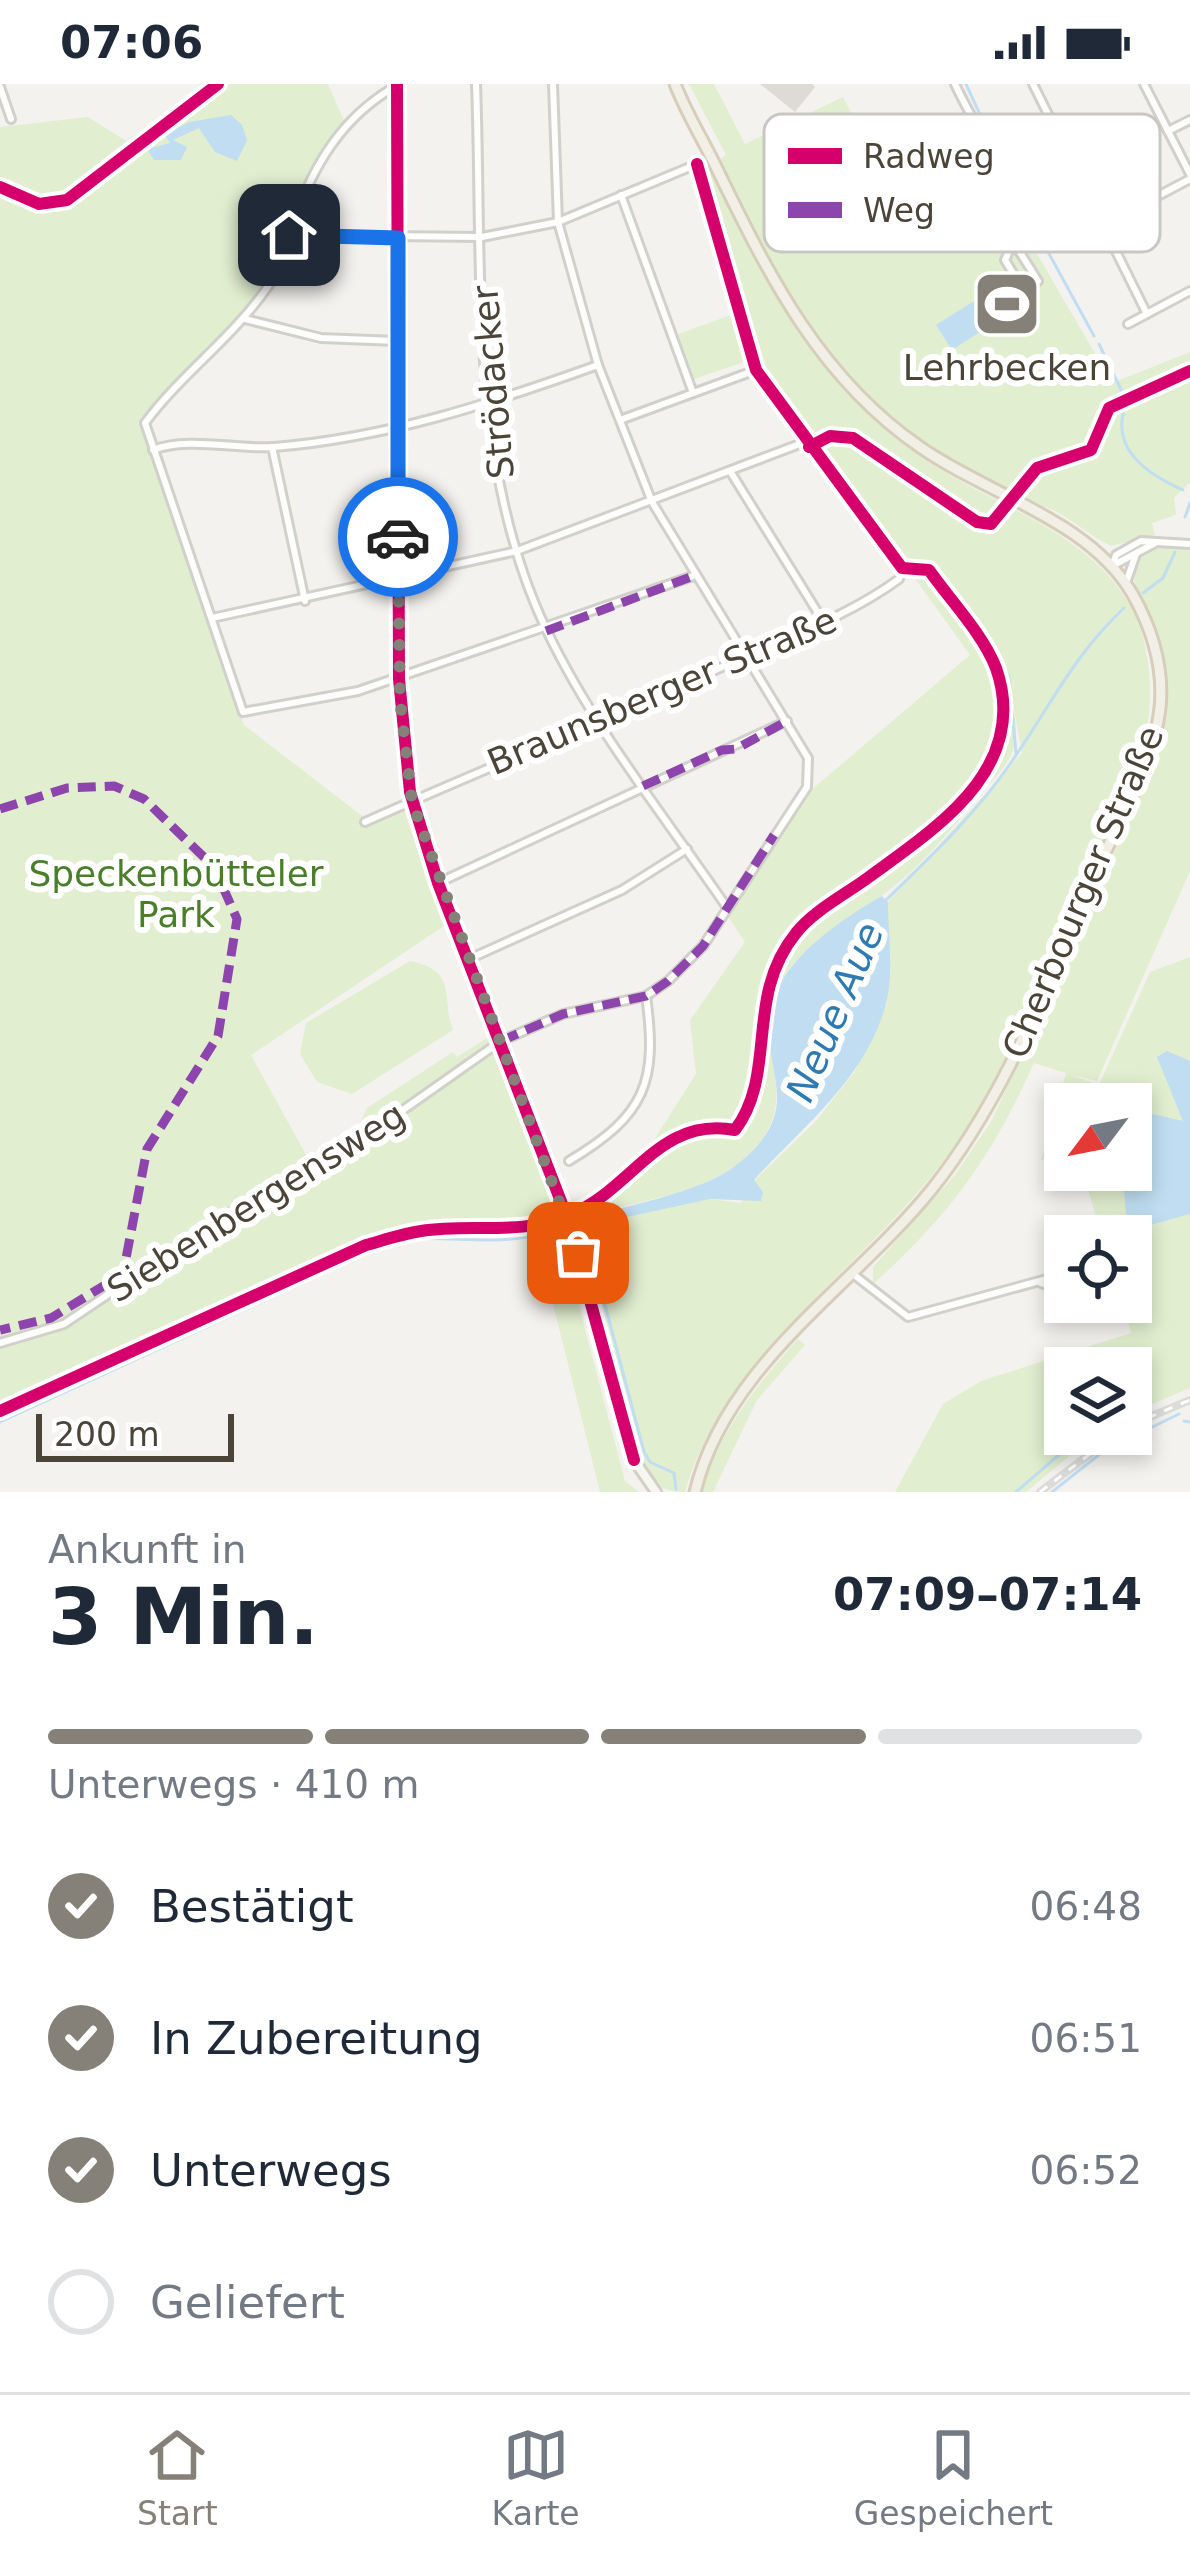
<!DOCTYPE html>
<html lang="de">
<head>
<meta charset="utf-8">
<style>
	:root { --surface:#fff; --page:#f2f2f3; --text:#1f2937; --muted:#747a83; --line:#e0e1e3; --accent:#868178 }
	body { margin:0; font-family:"DejaVu Sans",sans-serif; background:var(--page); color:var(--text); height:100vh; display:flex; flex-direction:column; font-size:45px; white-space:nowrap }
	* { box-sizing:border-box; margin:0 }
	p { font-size:39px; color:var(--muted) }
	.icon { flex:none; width:66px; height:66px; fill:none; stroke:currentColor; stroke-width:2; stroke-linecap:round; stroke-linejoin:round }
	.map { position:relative; height:1408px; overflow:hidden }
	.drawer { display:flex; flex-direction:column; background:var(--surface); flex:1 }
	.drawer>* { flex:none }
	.needle { width:78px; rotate:238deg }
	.fabs { position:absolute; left:1044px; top:999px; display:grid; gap:24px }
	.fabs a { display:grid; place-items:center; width:108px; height:108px; border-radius:0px; background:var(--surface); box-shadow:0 6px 18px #0003; font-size:60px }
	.scale { position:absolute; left:36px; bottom:30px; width:198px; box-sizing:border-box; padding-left:12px; border:6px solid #4b4439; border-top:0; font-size:33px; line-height:42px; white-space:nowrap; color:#4b4439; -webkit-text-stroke:9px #fff; paint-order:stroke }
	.pin { position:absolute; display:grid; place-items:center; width:102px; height:102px; color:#fff; margin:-51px; border-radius:24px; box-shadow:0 6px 18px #0006 }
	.courier { position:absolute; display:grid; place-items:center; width:120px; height:120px; margin:-60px; border:9px solid #1a73e8; border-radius:50%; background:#fff; color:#222; box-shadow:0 3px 15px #0007 }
	.summary em { font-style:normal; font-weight:800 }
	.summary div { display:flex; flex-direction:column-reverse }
	.summary { display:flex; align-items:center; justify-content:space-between; height:204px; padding:0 48px }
	h1 { font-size:78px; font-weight:800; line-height:90px }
	.bar { display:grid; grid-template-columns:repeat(4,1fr); gap:18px 12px; align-content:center; height:144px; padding:0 48px }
	.bar i { height:15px; border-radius:9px; background:var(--line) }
	.bar .selected { background:var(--accent) }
	.bar p { grid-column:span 4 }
	ol { padding:0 48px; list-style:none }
	li { display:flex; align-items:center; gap:36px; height:132px }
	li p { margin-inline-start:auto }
	li .icon { padding:12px; border-radius:50%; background:var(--accent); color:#fff; stroke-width:4 }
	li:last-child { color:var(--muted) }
	li i { width:66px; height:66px; border:6px solid var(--line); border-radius:50% }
	.status { display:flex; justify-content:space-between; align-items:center; height:84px; padding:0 60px; background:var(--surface); direction:ltr }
	.status svg { height:33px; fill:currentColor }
	.dock { display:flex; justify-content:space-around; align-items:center; height:168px; border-top:3px solid var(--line); background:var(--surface); font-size:33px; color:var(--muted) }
	.dock a { display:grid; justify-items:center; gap:6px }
	.dock .selected { color:var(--accent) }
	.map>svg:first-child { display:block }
</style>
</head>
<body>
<div class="status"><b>07:06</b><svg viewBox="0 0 49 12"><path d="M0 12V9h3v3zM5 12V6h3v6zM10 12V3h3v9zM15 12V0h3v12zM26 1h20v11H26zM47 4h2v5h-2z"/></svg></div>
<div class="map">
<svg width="1190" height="1408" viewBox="0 0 1190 1408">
	<rect width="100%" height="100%" fill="#f4f2ee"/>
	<g fill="#e1eecf" fill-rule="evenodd">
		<path d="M206,0H328L344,37L305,102L272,195L203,278L168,306L144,339L244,641L366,735L402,720L444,842L251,971L310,1078L359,1041L367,1024L453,968L457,973L487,954L560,1136C486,1141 415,1141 345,1166L347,1173L0,1330V43L88,33L126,57Z"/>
		<path d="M689,0H714L745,60L843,13L874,74L965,28L1007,118L1112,299L1190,268V398L1174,414L1176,431L1152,439L1155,451L1112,462C1092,454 1076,438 1057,428C1021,412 984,399 949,378C834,307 775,194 718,77L726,71Z"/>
		<path d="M703,82H709C760,191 814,292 913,367C983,420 1086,442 1131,523C1148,554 1152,595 1149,630C1144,682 1113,735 1092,783C1046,887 1007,1000 934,1089C850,1194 724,1274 685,1408C656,1408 648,1394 635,1370L573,1133L577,1120L652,1059L696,990L690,936L745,858L727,831L810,707L970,571L763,283ZM940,486L1006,581L1022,669L888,818L887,919L855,987L816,1037L754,1097L741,1119L710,1115L583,1136C627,1117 688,1113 729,1086C825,1023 737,954 791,883C815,853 854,833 884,810C915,787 943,756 967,726C980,710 997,694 1008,677C1040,621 966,531 936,489Z"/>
		<polygon points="731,231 747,277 694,295 678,250"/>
		<path d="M1154,464H1190V787L1097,997L1068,990L1099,1001L1150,888L1190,873V1304L1131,1329V1284H1065V1350H1096L1026,1408H895L943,1320L981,1297L1131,1249L1122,1218H1131V1152H1102L1082,1086H1131V1020H1065V1070L1041,1076L1066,989L1034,979C992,1073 950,1131 873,1200V1183L955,1091L992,1036L1147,697C1166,648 1177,603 1158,551C1150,531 1137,511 1133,490L1143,470Z"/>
		<path d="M410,877C459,886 441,916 453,946L352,1010L317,998L300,970L306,939Z"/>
		<polygon points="560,1150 625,1397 639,1408 600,1408 537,1156"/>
		<path d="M798,1255L805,1261L757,1316L713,1408H701C720,1347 756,1302 798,1255Z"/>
	</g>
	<g fill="#c0ddf1">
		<polygon points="231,31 242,41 247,56 237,77 215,68 199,44 173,56 187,63 181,76 154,76 147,65 170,59 165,51 189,38"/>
		<polygon points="1012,207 1021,221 952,266 936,241 987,209 993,218"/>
		<path d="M882,812L888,818C888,849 894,890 886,920C865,996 804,1041 754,1096L763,1108L761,1117L710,1115L585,1142L583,1135C623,1122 697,1109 731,1085C819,1021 749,980 775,911C792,868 844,834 882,812Z"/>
		<path d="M1167,967L1190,977V1130L1136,1145L1126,1129L1123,1097C1130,1075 1132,1052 1139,1027L1183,1037L1157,973Z"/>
	</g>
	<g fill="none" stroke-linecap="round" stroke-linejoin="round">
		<g stroke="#c0ddf1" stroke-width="3">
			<polyline points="966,0 1018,113 1094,252"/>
			<polyline points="1099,260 1125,314"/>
			<path d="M1125,323C1110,366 1149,391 1183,406"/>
			<polyline points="1185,433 1190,419"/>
			<polyline points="940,489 1009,593 1016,669"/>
			<polyline points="1143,509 1163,494 1175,468"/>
			<path d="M885,817C929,774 975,731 1010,680C1050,623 1072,573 1124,524"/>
			<polyline points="587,1153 644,1368 650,1378 674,1389 676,1405"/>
			<polyline points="1184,1337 1190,1338"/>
			<path d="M0,1338L394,1157C443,1149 495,1164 542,1149"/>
			<polyline points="1016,1408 1083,1350"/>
			<polyline points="1052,1408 1105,1366 1179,1330"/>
		</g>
	</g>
	<polygon fill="#dedbd6" points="760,0 812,0 815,3 795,28"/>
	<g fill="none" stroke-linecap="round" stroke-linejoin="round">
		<g stroke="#d2d0cb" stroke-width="12">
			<g id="street">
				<path d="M476,0C483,180 467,381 547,547C594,645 665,733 726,822"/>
				<path d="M955,0C978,51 1033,121 1005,176L1024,207L1038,197L1014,159"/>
				<polyline points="1033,0 1147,230"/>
				<polyline points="1144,0 1190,90"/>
				<path d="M396,2C342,33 313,81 293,140C286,160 281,183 269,201C233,254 182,289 145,339L243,628L358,607L696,491"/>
				<polyline points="0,3 11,35"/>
				<polyline points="1168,47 1190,36"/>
				<polyline points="621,111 693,309"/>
				<polyline points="1099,143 1190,95"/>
				<path d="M289,151L482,153L558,138L697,80L756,286L902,484L899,495C850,531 791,552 735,577C612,634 488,683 365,738"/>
				<polyline points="245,235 321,254 397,257"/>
				<polyline points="1128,240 1190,207"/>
				<polyline points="620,336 756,286"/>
				<polyline points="272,363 305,517"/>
				<path d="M153,366C188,352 237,366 274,363C387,354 492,319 598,281"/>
				<polyline points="730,387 823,537"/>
				<polyline points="1112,482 1116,471 1141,457 1190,460"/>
				<polyline points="1112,482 1155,459"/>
				<polyline points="1127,496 1136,470"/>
				<polyline points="212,534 517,467 805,358"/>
				<polyline points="438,799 787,637"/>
				<polyline points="469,875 622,806 687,765"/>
				<path d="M569,1077C646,1031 658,998 646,912"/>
				<polyline points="853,1190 908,1233 1065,1190"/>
				<polyline points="1041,1199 1065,1208"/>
				<polyline points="0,1259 64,1240 226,1131 349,1064 501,957 563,930 646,912 668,897 703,862 807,703 808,674 652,418 598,281 558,138 553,0"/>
			</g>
		</g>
		<g stroke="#d3cfc5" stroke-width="14">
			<g id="secondary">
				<polyline points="397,0 399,595 410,708 438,799 567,1133 634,1376 656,1408"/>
				<polyline points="0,103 39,120 67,116 218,0"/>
			</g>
		</g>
		<g stroke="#d6cebb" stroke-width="15">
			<path id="primary" d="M675,0C687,31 705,59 719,89C770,194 821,295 920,363C988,411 1090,436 1133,511C1152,545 1164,585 1160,624C1154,680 1120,734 1098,784C1049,894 1008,1010 932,1105C853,1203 726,1280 695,1408"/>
		</g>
		<use href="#street" stroke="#fdfdfc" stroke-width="6"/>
		<use href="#secondary" stroke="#f7f6f1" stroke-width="8"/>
		<use href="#primary" stroke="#f2efe6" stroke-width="9"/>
		<g stroke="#dbdbda" stroke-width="8">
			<g id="rail">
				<polyline points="1131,1341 1190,1316"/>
				<polyline points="1040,1408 1116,1350"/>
			</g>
		</g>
		<use href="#rail" stroke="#fff" stroke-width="3" stroke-dasharray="9" stroke-linecap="butt"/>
		<g stroke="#8e44ad" stroke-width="9" stroke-dasharray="18 9" stroke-linecap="butt">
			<polyline points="546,547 696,491"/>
			<polyline points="643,702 722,666 736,665 787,637"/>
			<polyline points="0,725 67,704 114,702 144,715 214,783 237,835 218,952 147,1065 123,1190 51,1234 0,1246"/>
			<polyline points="501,957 563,930 646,912 668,897 703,862 774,751"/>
		</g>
		<g stroke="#fff" stroke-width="20">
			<g id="cycleway">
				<polyline points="397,0 399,595 410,708 438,799 567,1133 634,1376"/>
				<polyline points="0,103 39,120 67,116 218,0"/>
				<polyline points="809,363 830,352 853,354 977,438 991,440 1037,384 1091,366 1109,324 1190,287"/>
				<path d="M0,1327L366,1161C384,1156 402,1150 421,1147C471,1139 518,1152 568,1132C633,1106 658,1032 735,1046C778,989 744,913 796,849C813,827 846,810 869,793C936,744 1031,684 996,584C983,550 950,516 929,486L902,484L756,286L697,80"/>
			</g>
		</g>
		<use href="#cycleway" stroke="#d6006c" stroke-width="12"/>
	</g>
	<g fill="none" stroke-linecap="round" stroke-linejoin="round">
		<polyline stroke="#868178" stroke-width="12" stroke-dasharray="0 21.6" points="398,453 400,616 412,718 578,1169"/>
		<polyline stroke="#1a73e8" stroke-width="15" points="289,151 398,154 398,453"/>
	</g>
	<defs>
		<g id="stadium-square" transform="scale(3.45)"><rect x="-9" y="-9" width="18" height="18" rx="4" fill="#868178" stroke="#fff"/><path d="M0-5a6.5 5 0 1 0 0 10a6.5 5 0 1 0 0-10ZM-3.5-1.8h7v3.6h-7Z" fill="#fff"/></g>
	</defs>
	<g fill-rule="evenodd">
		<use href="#stadium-square" x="1007" y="220"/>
	</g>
	<g text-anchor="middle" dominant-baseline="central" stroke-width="12" stroke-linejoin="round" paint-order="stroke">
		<g font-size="36" fill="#4b4439" stroke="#fff">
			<text x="1007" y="283">Lehrbecken</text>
		</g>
		<g font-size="36" fill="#4b4439" stroke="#fff">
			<text transform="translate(493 298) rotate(-95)">Strödacker</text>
			<text transform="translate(662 607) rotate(-23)">Braunsberger Straße</text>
			<text transform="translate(1083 808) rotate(-67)">Cherbourger Straße</text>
			<text transform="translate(256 1118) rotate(-32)">Siebenbergensweg</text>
		</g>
		<g font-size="36" fill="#4a7f2a" stroke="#fff">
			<text x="176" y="789">Speckenbütteler<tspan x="176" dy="41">Park</tspan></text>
		</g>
		<g font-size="39" font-style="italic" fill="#2e7ab2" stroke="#fff">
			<text transform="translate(835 928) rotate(-67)">Neue Aue</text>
		</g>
	</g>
	<rect x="764" y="30" width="396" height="138" rx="18" fill="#fff" stroke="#c9c7c4" stroke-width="3"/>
	<rect x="788" y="64" width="54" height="16" fill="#d6006c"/>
	<rect x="788" y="118" width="54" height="16" fill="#8e44ad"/>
	<g font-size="33" fill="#4b4439">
		<text x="863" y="84">Radweg</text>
		<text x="863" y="138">Weg</text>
	</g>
</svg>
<div class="fabs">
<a><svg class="needle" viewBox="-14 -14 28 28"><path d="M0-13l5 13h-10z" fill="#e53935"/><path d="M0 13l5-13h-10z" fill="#747a83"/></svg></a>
<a><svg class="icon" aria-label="locate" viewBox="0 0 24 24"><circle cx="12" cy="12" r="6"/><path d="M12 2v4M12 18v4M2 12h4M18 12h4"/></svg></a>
<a><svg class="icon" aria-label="layers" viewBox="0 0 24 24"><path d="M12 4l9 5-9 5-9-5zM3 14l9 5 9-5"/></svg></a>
</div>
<div class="scale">200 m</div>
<div class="pin" style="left:578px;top:1169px;background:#ea580c"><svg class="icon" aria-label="bag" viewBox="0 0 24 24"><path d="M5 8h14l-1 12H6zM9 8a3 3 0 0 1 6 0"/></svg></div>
<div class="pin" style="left:289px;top:151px;background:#1f2937"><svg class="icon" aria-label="home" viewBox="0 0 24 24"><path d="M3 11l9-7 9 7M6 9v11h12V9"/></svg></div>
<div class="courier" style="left:398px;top:453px"><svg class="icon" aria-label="car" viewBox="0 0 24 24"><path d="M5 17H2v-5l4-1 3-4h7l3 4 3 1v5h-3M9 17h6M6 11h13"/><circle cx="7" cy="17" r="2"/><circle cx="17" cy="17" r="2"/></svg></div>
</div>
<section class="drawer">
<div class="summary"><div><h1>3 Min.</h1><p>Ankunft in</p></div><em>07:09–07:14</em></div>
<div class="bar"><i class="selected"></i><i class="selected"></i><i class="selected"></i><i></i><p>Unterwegs · 410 m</p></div>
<ol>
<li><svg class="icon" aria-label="check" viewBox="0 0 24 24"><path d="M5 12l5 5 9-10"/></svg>Bestätigt<p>06:48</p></li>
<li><svg class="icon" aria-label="check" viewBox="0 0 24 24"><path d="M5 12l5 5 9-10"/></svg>In Zubereitung<p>06:51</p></li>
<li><svg class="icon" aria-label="check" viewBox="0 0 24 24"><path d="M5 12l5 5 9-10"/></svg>Unterwegs<p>06:52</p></li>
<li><i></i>Geliefert</li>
</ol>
</section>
<nav class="dock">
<a class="selected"><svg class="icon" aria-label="home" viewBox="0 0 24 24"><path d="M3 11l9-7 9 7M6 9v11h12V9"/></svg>Start</a>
<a><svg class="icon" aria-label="map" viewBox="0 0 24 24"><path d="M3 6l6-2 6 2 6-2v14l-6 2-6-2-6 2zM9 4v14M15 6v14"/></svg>Karte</a>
<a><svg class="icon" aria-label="saved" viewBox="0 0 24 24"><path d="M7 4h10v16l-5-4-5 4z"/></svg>Gespeichert</a>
</nav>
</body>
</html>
